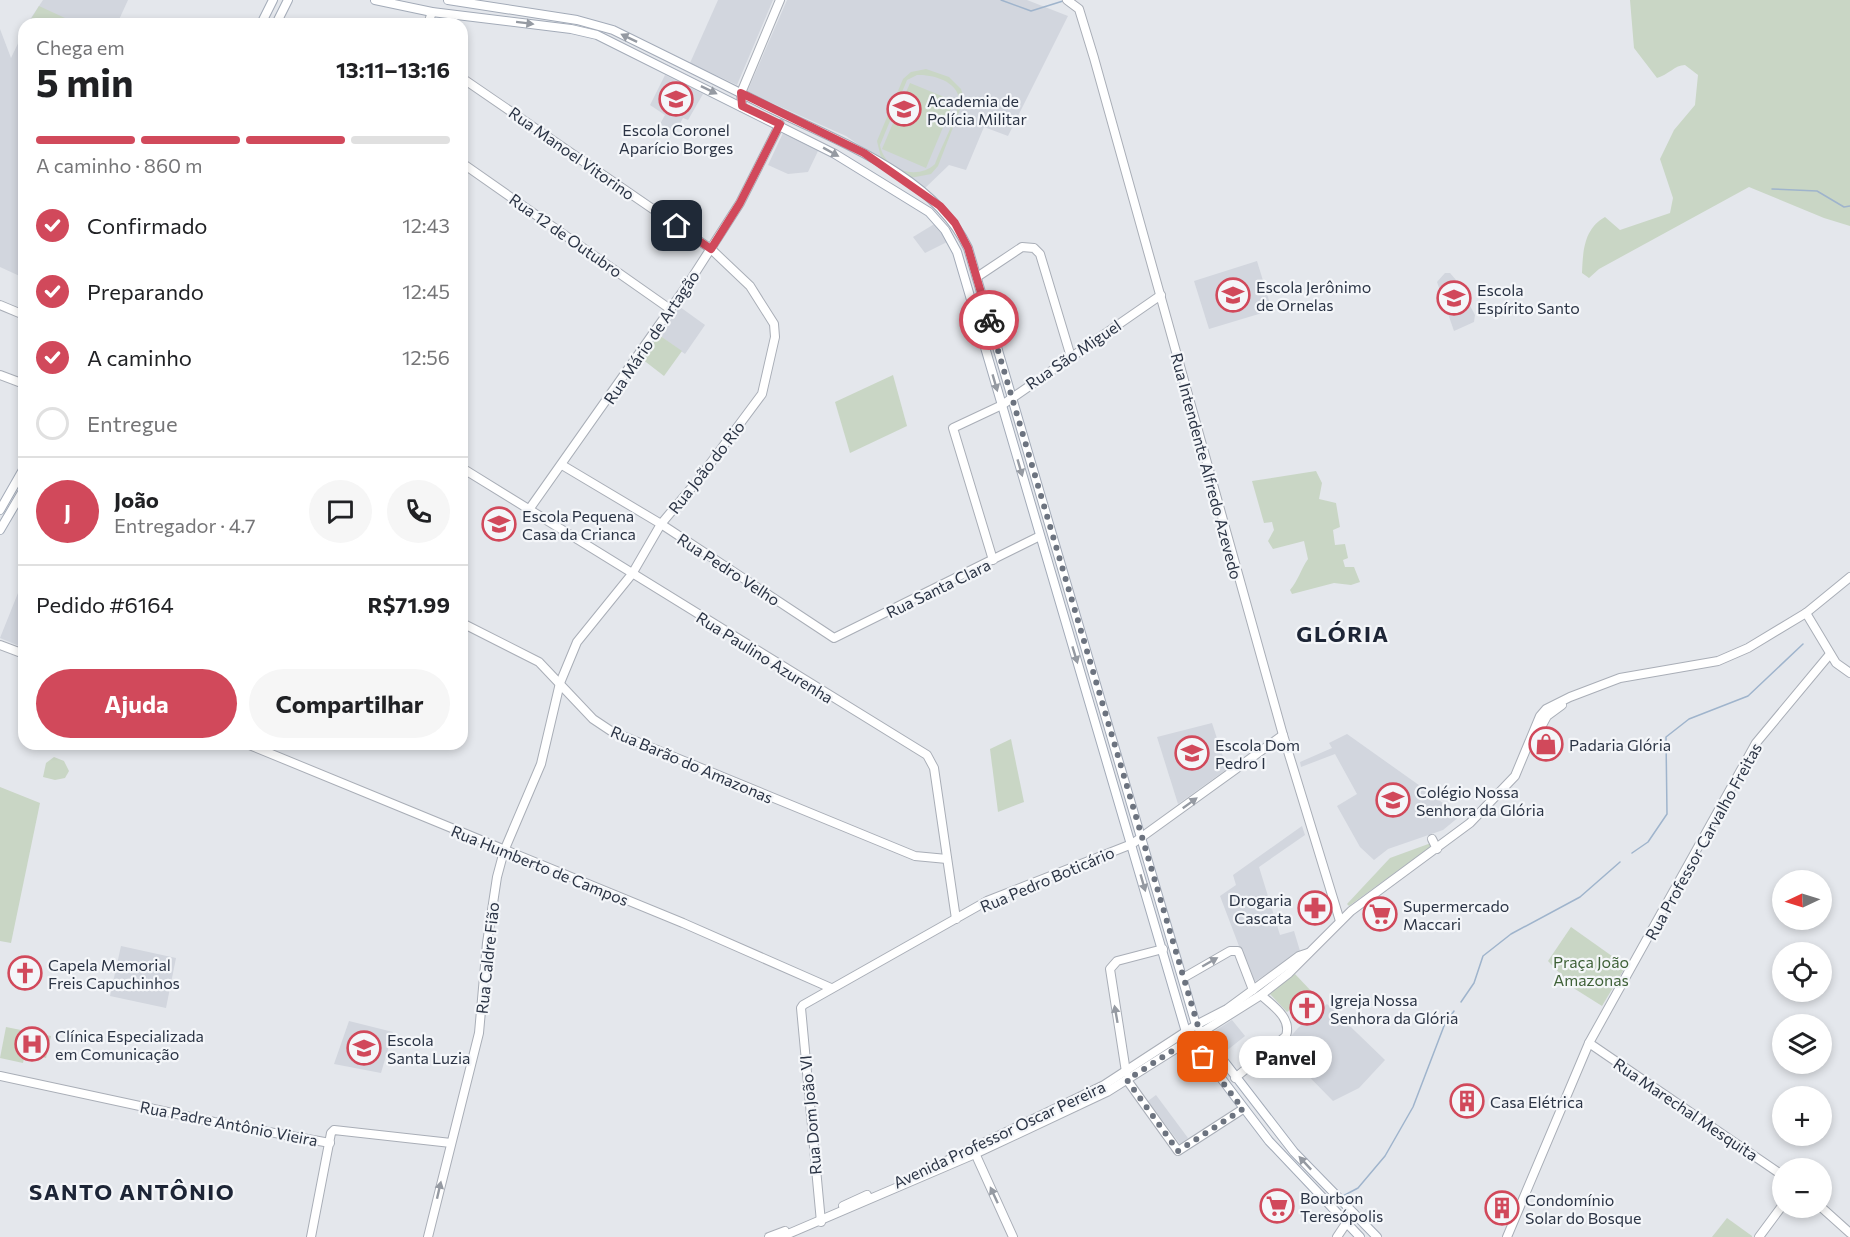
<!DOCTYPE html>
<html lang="pt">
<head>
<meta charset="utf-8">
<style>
	:root { --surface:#fff; --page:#f6f6f6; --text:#202124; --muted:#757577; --line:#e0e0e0; --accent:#d1495b }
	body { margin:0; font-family:Commissioner,sans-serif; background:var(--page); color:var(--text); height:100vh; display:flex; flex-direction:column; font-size:22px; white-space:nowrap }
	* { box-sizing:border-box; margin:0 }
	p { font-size:20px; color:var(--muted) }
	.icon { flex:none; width:33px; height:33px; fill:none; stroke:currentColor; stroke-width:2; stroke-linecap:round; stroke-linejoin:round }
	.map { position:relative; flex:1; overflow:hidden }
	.side { position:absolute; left:18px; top:18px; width:450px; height:732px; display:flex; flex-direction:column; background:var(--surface); border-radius:18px; box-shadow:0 3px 9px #0003 }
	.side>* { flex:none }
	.needle { width:39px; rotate:266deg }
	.buttons { position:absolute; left:1772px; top:870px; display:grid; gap:12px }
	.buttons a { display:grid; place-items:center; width:60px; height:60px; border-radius:50%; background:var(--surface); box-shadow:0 3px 9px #0003; font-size:30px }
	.pin { position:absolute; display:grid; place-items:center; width:51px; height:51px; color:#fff; margin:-26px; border-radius:12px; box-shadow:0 3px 9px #0006 }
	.courier { position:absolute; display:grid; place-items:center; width:60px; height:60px; margin:-30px; border:4px solid #d1495b; border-radius:50%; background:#fff; color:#222; box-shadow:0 2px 8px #0007 }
	.bubble { position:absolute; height:42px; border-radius:21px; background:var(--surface); box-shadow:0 3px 9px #0003; font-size:20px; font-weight:700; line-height:42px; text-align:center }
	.head em { font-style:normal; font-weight:700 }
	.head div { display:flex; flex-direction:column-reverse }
	.head { display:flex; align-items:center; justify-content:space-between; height:102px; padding:0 18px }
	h1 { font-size:39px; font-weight:700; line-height:45px }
	.bar { display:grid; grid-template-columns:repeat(4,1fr); gap:9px 6px; align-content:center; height:72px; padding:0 18px }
	.bar i { height:8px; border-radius:4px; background:var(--line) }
	.bar .selected { background:var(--accent) }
	.bar p { grid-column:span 4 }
	.line { display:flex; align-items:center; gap:15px; padding:0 18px; border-top:2px solid var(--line) }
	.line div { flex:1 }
	.round { display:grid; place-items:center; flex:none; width:63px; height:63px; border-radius:32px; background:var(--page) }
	ol { padding:0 18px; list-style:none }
	li { display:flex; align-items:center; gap:18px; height:66px }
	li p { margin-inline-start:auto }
	li .icon { padding:6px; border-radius:50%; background:var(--accent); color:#fff; stroke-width:4 }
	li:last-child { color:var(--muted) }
	li i { width:33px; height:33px; border:3px solid var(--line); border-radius:50% }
	.button { display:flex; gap:12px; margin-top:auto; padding:12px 18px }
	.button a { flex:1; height:69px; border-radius:36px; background:var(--accent); color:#fff; font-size:24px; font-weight:700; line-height:69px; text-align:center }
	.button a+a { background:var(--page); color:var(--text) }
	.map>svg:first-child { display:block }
</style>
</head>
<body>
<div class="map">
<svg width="1850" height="1237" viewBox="0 0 1850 1237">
	<rect width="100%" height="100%" fill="#e4e7ec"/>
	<g fill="#d2d6de">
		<polygon points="43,0 128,0 117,24 27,24"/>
		<polygon points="718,0 773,0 737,85 690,63"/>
		<polygon points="787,0 1027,0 1068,16 1008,136 984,127 966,170 949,165 924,189 846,136 747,92"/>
		<polygon points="0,29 11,58 24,31 24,278 0,267"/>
		<polygon points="665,75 703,94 688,120 683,118 675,133 660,124 665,115 650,105"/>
		<polygon points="783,133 818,151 808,172 788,174 768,165"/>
		<polygon points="936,223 947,242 925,253 913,237"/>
		<polygon points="1257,261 1272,310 1209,329 1194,281"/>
		<polygon points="1445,273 1450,273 1456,280 1475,315 1474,322 1454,331 1437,282"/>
		<polygon points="680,307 705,325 685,354 659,335"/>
		<polygon points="18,593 24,596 24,648 0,638"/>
		<polygon points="1212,723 1227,769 1178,804 1157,737"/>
		<polygon points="1347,734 1423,788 1460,816 1443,830 1388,849 1374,860 1360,847 1337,806 1357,794 1335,754 1301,767 1300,762 1332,748 1329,743"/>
		<polygon points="1302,826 1305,835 1259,867 1280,935 1294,931 1300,951 1253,983 1220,896 1236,885 1233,875"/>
		<polygon points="121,946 176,958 166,1008 110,996"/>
		<polygon points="1327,1004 1385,1060 1359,1088 1333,1101 1281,1048 1298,1028"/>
		<polygon points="1232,1020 1245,1036 1225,1052 1210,1034"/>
		<polygon points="349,1021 393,1032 381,1073 334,1064"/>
		<polygon points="1156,1095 1188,1138 1180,1144 1148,1101"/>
	</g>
	<g fill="#c9d6c5" fill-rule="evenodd">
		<path d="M1630,0H1850V226L1824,218L1749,187L1599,269L1589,278L1582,273C1583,250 1584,229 1605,217L1620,230L1670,213L1673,198L1660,159L1674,130L1695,105L1698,75L1685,65C1675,65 1668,75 1657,78L1634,48Z"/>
		<polygon points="39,6 78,24 28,24"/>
		<path d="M926,69L949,77L961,89L964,99L938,166L931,174L910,178L882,162L877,141L903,79L911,72ZM917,75C933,74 961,82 959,103C956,120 941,147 935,164C917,181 884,170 880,145L907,80Z"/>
		<polygon points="910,83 954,101 926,168 882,149"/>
		<polygon points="659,335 682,351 664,376 642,359"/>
		<polygon points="893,375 907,426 850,453 835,402"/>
		<path d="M1316,471L1322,483L1319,499L1336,503L1340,527L1333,530L1335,545L1345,544L1348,558L1343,560L1345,567H1354L1360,582L1351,585L1334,583L1292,594L1290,590C1298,581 1301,569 1308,559L1304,541L1273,549L1268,541L1274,530L1272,522L1264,523L1252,481Z"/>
		<polygon points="1011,739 1024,802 998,812 990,749"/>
		<polygon points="54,757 64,761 69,771 65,778 55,780 43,777 46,763"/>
		<polygon points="0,787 40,803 11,943 0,941"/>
		<polygon points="1431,843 1433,845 1349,906 1347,904 1390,858"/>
		<polygon points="1571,927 1626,966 1602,1006 1575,989 1548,961"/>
		<polygon points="1295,974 1313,993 1287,1012 1269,993"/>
		<polygon points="6,1027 51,1036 46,1058 25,1054 23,1063 0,1058"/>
		<polygon points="1727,1218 1752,1236 1752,1237 1712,1237"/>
	</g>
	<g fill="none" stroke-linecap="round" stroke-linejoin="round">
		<g stroke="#9fb4cc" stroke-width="1.5">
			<polyline points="1001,0 1031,11 1063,1"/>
			<polyline points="1772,189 1817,191 1844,207 1850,206"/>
			<polyline points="1632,853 1648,842 1667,814 1666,737 1689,719 1748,696 1803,644"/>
			<polyline points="1461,1002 1474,983 1483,956 1511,934 1580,897 1620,862"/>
			<polyline points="1343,1196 1358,1188 1385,1156 1413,1107 1444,1026 1454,1011"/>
		</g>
		<g stroke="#a9aeb7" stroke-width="10">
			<g id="secondary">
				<polyline points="1067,0 1079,9 1094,58 1283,735 1340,921"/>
				<polyline points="428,24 432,12"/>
				<polyline points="742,107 741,93 780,0"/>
				<polyline points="462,163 670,309"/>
				<polyline points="977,277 1022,247 1034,248 1040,254 1071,357"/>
				<polyline points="0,305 24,315"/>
				<polyline points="0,375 24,384"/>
				<polyline points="562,465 661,524 834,638 1040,536"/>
				<polyline points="462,468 927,755 934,768 956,919"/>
				<polyline points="528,511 688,284 740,203 780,124"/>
				<polyline points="993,560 953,428 1002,405 1161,295"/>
				<polyline points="1806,613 1836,663 1850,673"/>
				<polyline points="462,623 539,662 593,719 611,731 915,856 947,859"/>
				<polyline points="0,645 24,654"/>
				<polyline points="1539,731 1547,716 1562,705"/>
				<polyline points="247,744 683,923 831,988"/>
				<polyline points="1432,839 1437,849"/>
				<polyline points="1183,978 1230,951 1238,951 1253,990"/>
				<polyline points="1589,1043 1782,1175"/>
				<polyline points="1126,1072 1110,969 1117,961 1163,949"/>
				<polyline points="0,1076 214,1122 330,1143"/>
				<path d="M1235,1078L1286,1036C1292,1018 1273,1006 1261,995"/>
				<polyline points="1127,1080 1178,1151 1243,1109"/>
				<polyline points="974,1151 1013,1237"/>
				<polyline points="944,1162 1104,1085 1196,1025 1227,1009 1299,956 1308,953"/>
				<polyline points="843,1206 867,1195"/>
				<polyline points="1821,1207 1850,1233"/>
				<polyline points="821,1222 801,1008 803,1005 987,901 1132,844 1283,735"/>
				<polyline points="311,1237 331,1133 334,1130 451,1143"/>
				<polyline points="428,1237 479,1033 487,943 497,877 504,851 541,764 560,683 577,642 632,574 661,524 698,480 762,394 775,337 774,324 750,286 711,249 462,78"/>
				<polyline points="769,1237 785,1231"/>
				<polyline points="781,1237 975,1154 1107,1092 1261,995 1289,973 1351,911 1470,823 1515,776 1540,716 1546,709 1570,697 1620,678 1718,661 1748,648 1806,613 1850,577"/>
				<polyline points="1337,1237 1353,1213"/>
				<polyline points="1507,1237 1589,1043 1756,743 1830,654"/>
				<polyline points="1759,1237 1782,1206"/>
			</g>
		</g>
		<g stroke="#a3abb8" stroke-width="10">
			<g id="primary">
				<polyline points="375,0 432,12 571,29 597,35 835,154 929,212 945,230 957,252 1186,1032 1269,1141 1360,1237"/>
				<path d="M448,0L577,20L613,30C666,56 719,82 772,109C840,142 934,176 968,248L1196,1025L1294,1152L1377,1237"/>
				<polyline points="261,24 273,0"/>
				<polyline points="276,24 288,0"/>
				<polyline points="0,510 24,468"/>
				<polyline points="0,530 24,489"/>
			</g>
		</g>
		<use href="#secondary" stroke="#fff" stroke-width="8"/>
		<use href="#primary" stroke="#fff" stroke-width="8"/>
	</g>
	<defs><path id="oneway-solid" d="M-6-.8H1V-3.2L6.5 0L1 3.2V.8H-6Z" transform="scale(1.5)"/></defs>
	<g fill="#959aa2">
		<use href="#oneway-solid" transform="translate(525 23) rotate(7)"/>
		<use href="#oneway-solid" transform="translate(629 38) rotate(-154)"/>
		<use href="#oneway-solid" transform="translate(709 90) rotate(26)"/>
		<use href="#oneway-solid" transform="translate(831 152) rotate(29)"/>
		<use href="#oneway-solid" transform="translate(995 383) rotate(74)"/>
		<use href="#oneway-solid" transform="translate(1020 468) rotate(74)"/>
		<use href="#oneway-solid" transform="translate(1075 655) rotate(73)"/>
		<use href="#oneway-solid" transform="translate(1190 803) rotate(-36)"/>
		<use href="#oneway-solid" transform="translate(1143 883) rotate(74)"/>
		<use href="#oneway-solid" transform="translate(1210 962) rotate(-30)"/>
		<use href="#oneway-solid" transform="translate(1116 1014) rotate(-100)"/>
		<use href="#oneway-solid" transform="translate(1305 1163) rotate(-133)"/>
		<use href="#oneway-solid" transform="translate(439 1190) rotate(-77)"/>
		<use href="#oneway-solid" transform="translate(994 1195) rotate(-115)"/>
	</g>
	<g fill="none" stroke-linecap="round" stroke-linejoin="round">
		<polyline stroke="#6c737f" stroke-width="6" stroke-dasharray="0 10.8" points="989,320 1200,1033 1127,1080 1178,1151 1243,1109 1203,1057"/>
		<polyline stroke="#d1495b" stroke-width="8" points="677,226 711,249 740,203 780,124 742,106 741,93 864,153 940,206 955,223 968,248 989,320"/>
	</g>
	<defs>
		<g id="school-ring" transform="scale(1.725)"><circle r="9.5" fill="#f4f6f9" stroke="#d1495b" stroke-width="1.5"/><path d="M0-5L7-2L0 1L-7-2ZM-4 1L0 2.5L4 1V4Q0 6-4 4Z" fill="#d1495b"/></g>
		<g id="university-ring" transform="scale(1.725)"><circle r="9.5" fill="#f4f6f9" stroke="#d1495b" stroke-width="1.5"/><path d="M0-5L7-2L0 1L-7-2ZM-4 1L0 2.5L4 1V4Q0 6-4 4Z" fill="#d1495b"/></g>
		<g id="shop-ring" transform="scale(1.725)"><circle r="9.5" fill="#f4f6f9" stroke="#d1495b" stroke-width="1.5"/><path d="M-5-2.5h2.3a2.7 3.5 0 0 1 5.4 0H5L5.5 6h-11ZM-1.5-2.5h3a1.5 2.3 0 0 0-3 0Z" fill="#d1495b"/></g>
		<g id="pharmacy-ring" transform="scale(1.725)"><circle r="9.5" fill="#f4f6f9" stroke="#d1495b" stroke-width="1.5"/><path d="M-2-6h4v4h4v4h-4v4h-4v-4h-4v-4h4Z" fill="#d1495b"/></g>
		<g id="supermarket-ring" transform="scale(1.725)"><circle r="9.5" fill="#f4f6f9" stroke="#d1495b" stroke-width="1.5"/><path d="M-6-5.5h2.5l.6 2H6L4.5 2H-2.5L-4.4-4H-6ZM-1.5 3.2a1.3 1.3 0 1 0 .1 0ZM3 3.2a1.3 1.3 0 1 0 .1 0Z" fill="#d1495b"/></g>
		<g id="church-ring" transform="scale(1.725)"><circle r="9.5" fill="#f4f6f9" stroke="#d1495b" stroke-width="1.5"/><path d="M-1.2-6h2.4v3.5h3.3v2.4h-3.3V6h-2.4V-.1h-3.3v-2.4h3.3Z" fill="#d1495b"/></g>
		<g id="hospital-ring" transform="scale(1.725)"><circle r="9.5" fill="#f4f6f9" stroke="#d1495b" stroke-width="1.5"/><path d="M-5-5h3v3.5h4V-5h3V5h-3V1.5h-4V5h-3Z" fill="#d1495b"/></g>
		<g id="building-ring" transform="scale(1.725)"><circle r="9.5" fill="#f4f6f9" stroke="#d1495b" stroke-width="1.5"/><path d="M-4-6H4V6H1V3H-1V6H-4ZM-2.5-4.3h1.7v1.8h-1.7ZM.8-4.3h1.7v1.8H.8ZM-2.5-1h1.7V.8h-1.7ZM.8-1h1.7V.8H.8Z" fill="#d1495b"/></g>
	</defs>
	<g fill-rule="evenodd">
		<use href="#school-ring" x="676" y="99"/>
		<use href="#university-ring" x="904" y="109"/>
		<use href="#school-ring" x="1233" y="295"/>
		<use href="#school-ring" x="1454" y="298"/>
		<use href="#school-ring" x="499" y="524"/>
		<use href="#shop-ring" x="1546" y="744"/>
		<use href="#school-ring" x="1192" y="753"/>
		<use href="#school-ring" x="1393" y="800"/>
		<use href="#pharmacy-ring" x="1315" y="908"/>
		<use href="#supermarket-ring" x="1380" y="914"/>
		<use href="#church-ring" x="25" y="973"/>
		<use href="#church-ring" x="1307" y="1008"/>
		<use href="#hospital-ring" x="32" y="1044"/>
		<use href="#school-ring" x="364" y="1048"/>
		<use href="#building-ring" x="1467" y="1101"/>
		<use href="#supermarket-ring" x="1277" y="1206"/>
		<use href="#building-ring" x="1502" y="1208"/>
	</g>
	<g text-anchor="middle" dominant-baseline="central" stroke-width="4.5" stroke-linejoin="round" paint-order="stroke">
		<g font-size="16" fill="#2b3445" stroke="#f4f6f9" text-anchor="start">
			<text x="927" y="100">Academia de<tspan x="927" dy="18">Polícia Militar</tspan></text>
			<text x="676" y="129" text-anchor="middle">Escola Coronel<tspan x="676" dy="18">Aparício Borges</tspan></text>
			<text x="1256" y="286">Escola Jerônimo<tspan x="1256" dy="18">de Ornelas</tspan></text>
			<text x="1477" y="289">Escola<tspan x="1477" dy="18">Espírito Santo</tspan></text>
			<text x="522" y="515">Escola Pequena<tspan x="522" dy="18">Casa da Crianca</tspan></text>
			<text x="1215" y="744">Escola Dom<tspan x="1215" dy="18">Pedro I</tspan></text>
			<text x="1569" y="744">Padaria Glória</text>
			<text x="1416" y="791">Colégio Nossa<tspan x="1416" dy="18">Senhora da Glória</tspan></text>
			<text x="1292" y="899" text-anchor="end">Drogaria<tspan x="1292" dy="18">Cascata</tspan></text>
			<text x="1403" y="905">Supermercado<tspan x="1403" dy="18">Maccari</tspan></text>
			<text x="48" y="964">Capela Memorial<tspan x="48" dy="18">Freis Capuchinhos</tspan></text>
			<text x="1330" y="999">Igreja Nossa<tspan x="1330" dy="18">Senhora da Glória</tspan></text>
			<text x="55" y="1035">Clínica Especializada<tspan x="55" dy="18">em Comunicação</tspan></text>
			<text x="387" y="1039">Escola<tspan x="387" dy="18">Santa Luzia</tspan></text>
			<text x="1490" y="1101">Casa Elétrica</text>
			<text x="1300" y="1197">Bourbon<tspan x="1300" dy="18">Teresópolis</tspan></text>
			<text x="1525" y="1199">Condomínio<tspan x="1525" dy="18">Solar do Bosque</tspan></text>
		</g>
		<g font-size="16" fill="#2b3445" stroke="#f4f6f9">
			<text transform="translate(572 153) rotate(35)">Rua Manoel Vitorino</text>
			<text transform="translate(566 235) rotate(35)">Rua 12 de Outubro</text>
			<text transform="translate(651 337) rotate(-56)">Rua Mário de Artagão</text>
			<text transform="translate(1073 354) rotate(-34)">Rua São Miguel</text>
			<text transform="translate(1207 466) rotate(75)">Rua Intendente Alfredo Azevedo</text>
			<text transform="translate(706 467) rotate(-52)">Rua João do Rio</text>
			<text transform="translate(729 569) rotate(33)">Rua Pedro Velho</text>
			<text transform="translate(938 588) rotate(-26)">Rua Santa Clara</text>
			<text transform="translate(765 657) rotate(32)">Rua Paulino Azurenha</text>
			<text transform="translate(692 764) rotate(23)">Rua Barão do Amazonas</text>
			<text transform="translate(1703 841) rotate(-61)">Rua Professor Carvalho Freitas</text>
			<text transform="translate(540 865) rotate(22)">Rua Humberto de Campos</text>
			<text transform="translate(1047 879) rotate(-23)">Rua Pedro Boticário</text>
			<text transform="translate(487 958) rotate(-84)">Rua Caldre Fião</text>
			<text transform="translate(1686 1109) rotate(34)">Rua Marechal Mesquita</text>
			<text transform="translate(810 1115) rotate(-95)">Rua Dom João VI</text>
			<text transform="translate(229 1123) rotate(11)">Rua Padre Antônio Vieira</text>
			<text transform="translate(999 1134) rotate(-25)">Avenida Professor Oscar Pereira</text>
		</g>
		<g font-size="16" fill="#3f6138" stroke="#f4f6f9">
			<text x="1591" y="961">Praça João<tspan x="1591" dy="18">Amazonas</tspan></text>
		</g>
		<g font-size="22" font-weight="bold" letter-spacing="1.5" fill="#1d2536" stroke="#f4f6f9">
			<text x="1343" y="633">GLÓRIA</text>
			<text x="132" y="1191">SANTO ANTÔNIO</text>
		</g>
	</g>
</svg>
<div class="buttons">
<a><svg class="needle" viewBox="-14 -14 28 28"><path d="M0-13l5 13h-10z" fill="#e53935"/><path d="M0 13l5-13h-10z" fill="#757577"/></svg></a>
<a><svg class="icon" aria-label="locate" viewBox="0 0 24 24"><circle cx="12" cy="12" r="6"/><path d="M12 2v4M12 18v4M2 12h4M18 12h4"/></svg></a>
<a><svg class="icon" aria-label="layers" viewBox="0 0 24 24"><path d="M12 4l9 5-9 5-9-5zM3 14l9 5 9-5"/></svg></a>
<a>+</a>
<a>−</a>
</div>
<div class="pin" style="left:1203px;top:1057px;background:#ea580c"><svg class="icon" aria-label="bag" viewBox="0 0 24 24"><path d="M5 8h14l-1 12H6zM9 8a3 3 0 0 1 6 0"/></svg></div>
<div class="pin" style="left:677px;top:226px;background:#1f2937"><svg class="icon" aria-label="home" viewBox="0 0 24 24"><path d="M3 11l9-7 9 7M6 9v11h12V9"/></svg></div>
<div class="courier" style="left:989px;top:320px"><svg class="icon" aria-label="bike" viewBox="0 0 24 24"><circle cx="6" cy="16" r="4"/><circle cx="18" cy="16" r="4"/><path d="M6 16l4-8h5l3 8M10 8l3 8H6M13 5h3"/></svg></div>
<div class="bubble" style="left:1239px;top:1036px;width:93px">Panvel</div>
<section class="side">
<div class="head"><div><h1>5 min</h1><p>Chega em</p></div><em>13:11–13:16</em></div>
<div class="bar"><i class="selected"></i><i class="selected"></i><i class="selected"></i><i></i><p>A caminho · 860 m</p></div>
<ol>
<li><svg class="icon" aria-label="check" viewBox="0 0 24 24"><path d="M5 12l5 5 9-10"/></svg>Confirmado<p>12:43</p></li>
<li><svg class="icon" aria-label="check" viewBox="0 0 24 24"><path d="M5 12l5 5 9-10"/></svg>Preparando<p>12:45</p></li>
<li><svg class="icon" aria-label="check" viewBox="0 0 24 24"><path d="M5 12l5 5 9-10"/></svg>A caminho<p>12:56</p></li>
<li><i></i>Entregue</li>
</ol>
<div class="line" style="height:108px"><b class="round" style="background:var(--accent);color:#fff">J</b><div><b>João</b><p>Entregador · 4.7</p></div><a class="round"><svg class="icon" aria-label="chat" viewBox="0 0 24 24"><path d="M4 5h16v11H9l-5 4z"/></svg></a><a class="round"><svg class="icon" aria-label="phone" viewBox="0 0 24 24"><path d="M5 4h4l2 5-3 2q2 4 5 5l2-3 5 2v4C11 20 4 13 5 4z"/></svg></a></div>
<div class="line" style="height:78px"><div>Pedido #6164</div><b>R$71.99</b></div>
<div class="button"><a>Ajuda</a><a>Compartilhar</a></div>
</section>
</div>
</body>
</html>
